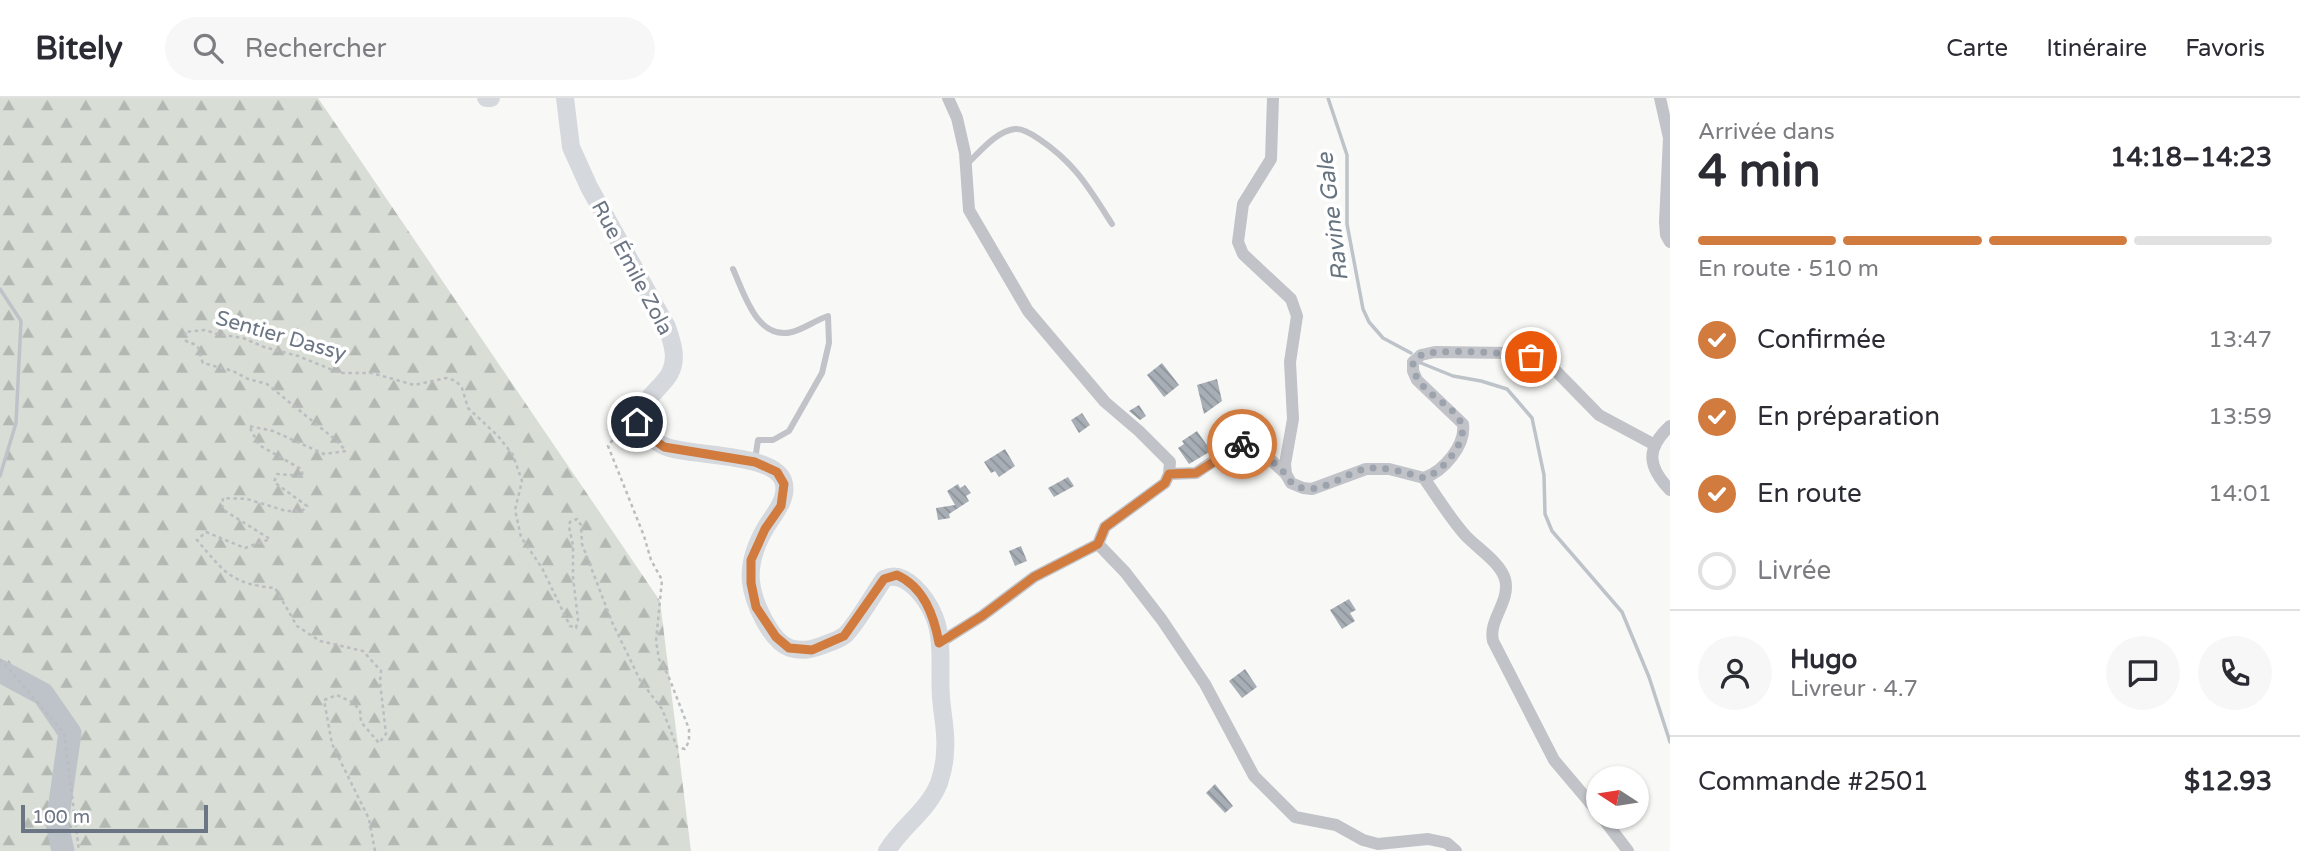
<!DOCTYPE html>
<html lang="fr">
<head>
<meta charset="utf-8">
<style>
	:root { --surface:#fff; --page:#f7f7f7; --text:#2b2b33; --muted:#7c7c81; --line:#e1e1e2; --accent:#d17b3f }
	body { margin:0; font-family:"Varela Round",sans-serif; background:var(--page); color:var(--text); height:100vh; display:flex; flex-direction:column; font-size:26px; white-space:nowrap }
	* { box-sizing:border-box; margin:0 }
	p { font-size:23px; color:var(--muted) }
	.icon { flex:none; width:38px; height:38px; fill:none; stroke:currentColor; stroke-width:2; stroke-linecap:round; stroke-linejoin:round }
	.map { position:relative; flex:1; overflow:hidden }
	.sheet { display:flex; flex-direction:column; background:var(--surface); width:630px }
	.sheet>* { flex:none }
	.needle { width:46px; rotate:282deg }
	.buttons { position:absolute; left:1586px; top:668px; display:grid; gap:14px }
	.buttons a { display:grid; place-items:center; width:63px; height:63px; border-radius:50%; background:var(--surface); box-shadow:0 2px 5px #0004; font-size:35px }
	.scale { position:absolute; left:21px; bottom:18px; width:187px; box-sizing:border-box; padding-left:7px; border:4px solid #6b7584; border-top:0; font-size:19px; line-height:24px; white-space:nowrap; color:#6b7584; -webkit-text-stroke:5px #fff; paint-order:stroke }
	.pin { position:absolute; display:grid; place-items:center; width:60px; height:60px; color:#fff; margin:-30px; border:4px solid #fff; border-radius:50%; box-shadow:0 2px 7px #0007 }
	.courier { position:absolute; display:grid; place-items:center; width:70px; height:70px; margin:-35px; border:5px solid #d17b3f; border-radius:50%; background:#fff; color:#222; box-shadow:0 2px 9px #0007 }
	.headline em { font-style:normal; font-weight:800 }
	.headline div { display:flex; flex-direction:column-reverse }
	.headline { display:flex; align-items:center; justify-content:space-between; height:119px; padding:0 28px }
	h1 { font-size:46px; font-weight:800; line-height:52px }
	.bar { display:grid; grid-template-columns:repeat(4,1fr); gap:10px 7px; align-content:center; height:84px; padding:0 28px }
	.bar i { height:9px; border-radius:5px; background:var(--line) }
	.bar .selected { background:var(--accent) }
	.bar p { grid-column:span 4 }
	.line { display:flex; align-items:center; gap:18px; padding:0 28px; border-top:2px solid var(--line) }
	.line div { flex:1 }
	.round { display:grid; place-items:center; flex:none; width:74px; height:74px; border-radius:37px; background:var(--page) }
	ol { padding:0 28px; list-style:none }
	li { display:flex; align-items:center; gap:21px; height:77px }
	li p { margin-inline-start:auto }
	li .icon { padding:7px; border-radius:50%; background:var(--accent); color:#fff; stroke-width:4 }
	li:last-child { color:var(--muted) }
	li i { width:38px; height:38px; border:4px solid var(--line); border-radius:50% }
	header { display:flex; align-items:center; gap:42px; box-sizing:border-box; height:98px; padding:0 35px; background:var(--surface); border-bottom:2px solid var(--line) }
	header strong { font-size:33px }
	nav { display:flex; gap:38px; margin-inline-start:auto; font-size:24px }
	.search { width:490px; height:63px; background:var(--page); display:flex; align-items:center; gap:18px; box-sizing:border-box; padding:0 24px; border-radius:38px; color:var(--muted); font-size:26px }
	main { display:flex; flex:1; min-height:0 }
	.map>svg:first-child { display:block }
</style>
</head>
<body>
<header>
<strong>Bitely</strong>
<div class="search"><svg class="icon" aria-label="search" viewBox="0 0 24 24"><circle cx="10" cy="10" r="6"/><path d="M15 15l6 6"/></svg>Rechercher</div>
<nav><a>Carte</a><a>Itinéraire</a><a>Favoris</a></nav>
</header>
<main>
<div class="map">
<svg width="1670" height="753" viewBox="0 0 1670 753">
	<defs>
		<pattern id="forest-firs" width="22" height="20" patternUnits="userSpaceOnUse" patternTransform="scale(1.75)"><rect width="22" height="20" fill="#d8ddd6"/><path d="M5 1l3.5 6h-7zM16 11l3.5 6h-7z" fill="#b3b8b3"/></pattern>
		<pattern id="building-back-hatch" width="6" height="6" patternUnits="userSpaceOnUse" patternTransform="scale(1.75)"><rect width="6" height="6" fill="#a8aeb5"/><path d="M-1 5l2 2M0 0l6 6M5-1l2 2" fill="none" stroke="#8d9299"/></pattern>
	</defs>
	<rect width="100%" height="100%" fill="#f8f9f7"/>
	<polygon fill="url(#forest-firs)" points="0,0 318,0 660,503 691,753 0,753"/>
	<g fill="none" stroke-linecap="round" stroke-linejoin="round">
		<g stroke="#bdc3c9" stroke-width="3.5">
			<polyline points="1328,0 1347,57 1347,126 1363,211 1369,224 1383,240 1411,255"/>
			<polyline points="0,191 21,223 16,325 0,378"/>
			<polyline points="1421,265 1453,278 1481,283 1507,291 1532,320 1544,377 1545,416 1552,433 1622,514 1649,579 1670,644"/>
		</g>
		<polyline stroke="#bdc3c9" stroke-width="23" points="0,573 43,596 70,635 57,726 63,753"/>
	</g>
	<g fill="url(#building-back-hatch)">
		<polygon points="1162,265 1179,287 1164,299 1147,277"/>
		<polygon points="1217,281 1222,303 1204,316 1197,287"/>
		<polygon points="1139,307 1146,318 1140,322 1129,313"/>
		<polygon points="1082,315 1090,327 1079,335 1071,322"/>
		<polygon points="1197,333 1211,353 1189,366 1178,350 1184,346 1182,343"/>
		<polygon points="1005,351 1015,368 999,379 995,373 991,375 984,364"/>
		<polygon points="1068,379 1074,388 1054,399 1048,390"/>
		<polygon points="958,386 960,390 965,387 971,395 966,398 969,403 949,416 950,420 938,422 936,410 955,407 947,393"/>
		<polygon points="1021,448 1027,463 1015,468 1009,453"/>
		<polygon points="1349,501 1356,512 1350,515 1355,523 1342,531 1330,512"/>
		<polygon points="1245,571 1257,589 1242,600 1229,583"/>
		<polygon points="1215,686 1233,708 1225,715 1206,695"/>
	</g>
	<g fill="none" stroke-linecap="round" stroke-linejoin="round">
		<g stroke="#bbbdc0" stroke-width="2.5" stroke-dasharray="3.5 3.5" stroke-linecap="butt">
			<polyline points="0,561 64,635 79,753"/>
			<path d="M375,753L369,721L332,646L324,602L337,597L352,604L360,612L361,624L379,645L386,636L380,584L381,573L363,553L320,543L297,528L275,490C231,486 224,474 197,442L206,434L245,450L270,441L222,411L223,400L247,401L286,413H302L307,408L274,384L277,376L303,378L301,371L259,347L249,328L273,333L324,356L346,353L337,343L267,286L248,281L233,273L203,265C197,252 204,249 186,243L185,234L205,232L217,236L243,240L264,249L298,258L340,275H372L414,287L446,280L456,283L462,290L468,310L498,338L513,357L522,383L515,412L521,439L542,470L570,528L576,530L578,522L573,479V447L569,429L570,424L577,421L581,427L582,446L612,524L640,582L662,611L677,649L685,651L689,643V631L668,577L659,561L656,543L662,482L651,462L644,438L608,348L619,334"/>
		</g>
		<g stroke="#c1c3c8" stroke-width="6">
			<path d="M967,66C980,54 996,33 1015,31C1023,30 1032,36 1039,41C1075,65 1089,90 1112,126"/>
			<path d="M733,171C744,195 757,243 792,234C804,231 816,222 828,218L829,245L822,275L789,333L773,342H758L755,362"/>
		</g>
		<g stroke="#c1c3c8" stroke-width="12">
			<path d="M1273,0L1271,61L1243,106L1238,144L1243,156L1291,201L1297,218L1290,264L1293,321L1285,366L1286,376L1291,385L1303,390L1312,391L1366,371H1389L1424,380C1437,399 1450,420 1465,437C1477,450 1500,464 1505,481C1511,504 1488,521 1493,543L1554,662L1598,714"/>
			<polyline points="1660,0 1669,40 1665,124 1666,137 1670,144"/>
			<path d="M1670,328C1645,351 1648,369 1670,392"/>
			<path d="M1169,376L1196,375L1237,347C1257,342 1272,365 1286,376"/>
			<path d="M1424,380C1444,373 1466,347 1463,326L1417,282L1413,273V264L1421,257L1435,254L1512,255L1531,259L1553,270L1599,317L1655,347"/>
			<polyline points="1098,446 1125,474 1162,522 1205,586 1254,678 1295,719 1336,727 1363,742 1378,746 1428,741 1447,745 1456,753"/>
			<polyline points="939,545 982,518 1034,479 1098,446 1105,429 1165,385 1169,376 1170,364 1139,333 1105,304 1028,213 969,112 965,55 957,20 948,0"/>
			<polyline points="1602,719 1628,753"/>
		</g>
		<g stroke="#d5d8dd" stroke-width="18">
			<polyline points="486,0 491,0"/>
			<path d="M565,0L571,49L589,89L667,229C672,244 678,260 670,275C664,289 630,310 639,327C644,335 654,343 662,347C686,360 779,353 784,386C787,402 774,416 766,429C756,446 749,464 751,484C753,503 770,543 790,550C803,554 814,551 826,546C832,544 840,541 845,537C856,527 874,495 884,481C905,470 927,501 934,518C944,542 939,574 941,599C942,616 947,636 945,653C945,663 942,676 939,685C928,713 902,728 887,753"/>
		</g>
	</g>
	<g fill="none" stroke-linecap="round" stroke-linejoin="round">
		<path stroke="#9ca3ac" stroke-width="7" stroke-dasharray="0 12.6" d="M1242,346C1254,346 1278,367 1286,377C1291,384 1292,388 1302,390C1322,395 1345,376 1364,371C1383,367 1406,375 1424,380C1437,375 1445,367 1453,356C1488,307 1413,306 1413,264C1416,262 1418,258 1422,257C1435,250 1514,255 1531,259"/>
		<path stroke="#d17b3f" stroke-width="9" d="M637,324L645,335L664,349L755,364L777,374L784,386L781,408L765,431L751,462V485L756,509L776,539L789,550L812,552L844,538L884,481L897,477C924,489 934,518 939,545L982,518L1034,479L1098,446L1105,429L1165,385L1169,376L1196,375L1242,346"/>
	</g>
	<g text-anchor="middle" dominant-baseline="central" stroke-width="7" stroke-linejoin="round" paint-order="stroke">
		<g font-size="21" fill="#6b7584" stroke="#fff">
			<text transform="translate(632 170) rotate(62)">Rue Émile Zola</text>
			<text transform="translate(281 238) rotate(16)">Sentier Dassy</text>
		</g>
		<g font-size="23" font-style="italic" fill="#67747f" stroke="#fff">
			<text transform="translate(1333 119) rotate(-97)">Ravine Gale</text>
		</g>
	</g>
</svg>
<div class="buttons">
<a><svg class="needle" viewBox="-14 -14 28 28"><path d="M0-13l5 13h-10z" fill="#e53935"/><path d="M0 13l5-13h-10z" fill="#7c7c81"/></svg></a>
</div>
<div class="scale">100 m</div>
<div class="pin" style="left:1531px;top:259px;background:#ea580c"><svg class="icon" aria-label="bag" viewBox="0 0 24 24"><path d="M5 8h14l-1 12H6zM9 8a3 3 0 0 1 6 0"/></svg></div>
<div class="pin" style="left:637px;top:324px;background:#1f2937"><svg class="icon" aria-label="home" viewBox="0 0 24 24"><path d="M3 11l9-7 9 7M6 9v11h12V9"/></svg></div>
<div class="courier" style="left:1242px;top:346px"><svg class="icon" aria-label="bike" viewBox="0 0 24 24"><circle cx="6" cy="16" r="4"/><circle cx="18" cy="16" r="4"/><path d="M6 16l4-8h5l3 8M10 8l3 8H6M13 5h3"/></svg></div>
</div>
<section class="sheet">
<div class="headline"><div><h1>4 min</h1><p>Arrivée dans</p></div><em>14:18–14:23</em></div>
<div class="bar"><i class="selected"></i><i class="selected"></i><i class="selected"></i><i></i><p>En route · 510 m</p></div>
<ol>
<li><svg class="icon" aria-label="check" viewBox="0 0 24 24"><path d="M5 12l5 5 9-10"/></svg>Confirmée<p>13:47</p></li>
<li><svg class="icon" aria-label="check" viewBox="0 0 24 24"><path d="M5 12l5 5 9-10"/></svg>En préparation<p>13:59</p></li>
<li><svg class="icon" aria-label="check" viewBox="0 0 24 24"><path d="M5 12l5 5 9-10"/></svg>En route<p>14:01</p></li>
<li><i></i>Livrée</li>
</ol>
<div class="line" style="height:126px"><a class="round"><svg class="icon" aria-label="person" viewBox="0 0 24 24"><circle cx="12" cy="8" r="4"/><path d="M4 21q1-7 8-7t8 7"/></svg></a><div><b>Hugo</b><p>Livreur · 4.7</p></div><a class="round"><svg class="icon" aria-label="chat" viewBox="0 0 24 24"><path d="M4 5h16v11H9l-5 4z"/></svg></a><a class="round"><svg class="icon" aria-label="phone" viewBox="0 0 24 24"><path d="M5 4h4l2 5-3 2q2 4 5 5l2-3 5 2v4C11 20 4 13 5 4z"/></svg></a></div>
<div class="line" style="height:91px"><div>Commande #2501</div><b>$12.93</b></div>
</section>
</main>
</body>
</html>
